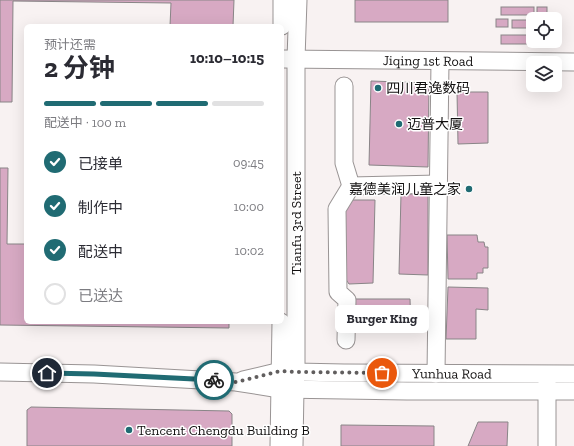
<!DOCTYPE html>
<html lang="zh">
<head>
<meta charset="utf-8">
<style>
	:root { --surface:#fff; --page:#f7f7f7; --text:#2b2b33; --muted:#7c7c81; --line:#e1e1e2; --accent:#206b73 }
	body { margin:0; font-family:"Zilla Slab","Noto Sans SC",serif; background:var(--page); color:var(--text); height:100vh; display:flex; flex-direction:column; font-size:15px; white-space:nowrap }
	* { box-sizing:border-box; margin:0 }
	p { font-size:13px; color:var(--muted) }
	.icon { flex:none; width:22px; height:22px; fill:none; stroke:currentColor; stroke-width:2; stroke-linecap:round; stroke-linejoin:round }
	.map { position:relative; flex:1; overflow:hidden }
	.side { position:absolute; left:24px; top:24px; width:260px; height:300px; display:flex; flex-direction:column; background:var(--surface); border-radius:6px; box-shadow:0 4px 16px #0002 }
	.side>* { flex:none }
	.controls { position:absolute; left:526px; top:12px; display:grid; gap:8px }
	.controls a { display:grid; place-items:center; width:36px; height:36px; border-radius:6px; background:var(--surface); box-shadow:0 4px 16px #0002; font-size:20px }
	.pin { position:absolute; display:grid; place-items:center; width:34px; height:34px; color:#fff; margin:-17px; border:2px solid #fff; border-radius:50%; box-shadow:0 1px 4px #0007 }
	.courier { position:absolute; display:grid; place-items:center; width:40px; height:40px; margin:-20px; border:3px solid #206b73; border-radius:50%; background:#fff; color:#222; box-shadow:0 1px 5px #0007 }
	.bubble { position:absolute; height:28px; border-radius:6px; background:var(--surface); box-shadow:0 4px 16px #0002; font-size:13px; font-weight:700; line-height:28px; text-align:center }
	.headline em { font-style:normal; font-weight:700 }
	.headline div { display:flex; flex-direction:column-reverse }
	.headline { display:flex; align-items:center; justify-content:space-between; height:68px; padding:0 20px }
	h1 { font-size:26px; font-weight:700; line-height:30px }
	.bar { display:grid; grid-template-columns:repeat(4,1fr); gap:6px 4px; align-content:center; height:48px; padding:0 20px }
	.bar i { height:5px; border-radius:3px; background:var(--line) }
	.bar .on { background:var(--accent) }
	.bar p { grid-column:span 4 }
	ol { padding:0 20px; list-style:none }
	li { display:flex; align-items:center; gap:12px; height:44px }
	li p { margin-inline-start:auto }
	li .icon { padding:4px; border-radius:50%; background:var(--accent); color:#fff; stroke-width:4 }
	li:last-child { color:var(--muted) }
	li i { width:22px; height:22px; border:2px solid var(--line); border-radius:50% }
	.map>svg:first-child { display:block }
</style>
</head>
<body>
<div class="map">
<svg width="574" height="446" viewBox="0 0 574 446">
	<rect width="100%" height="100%" fill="#f8f2f2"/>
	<g fill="#d7a9c3" stroke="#898587">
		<polygon points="0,0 234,0 233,26 170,26 171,3 13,1 12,102 0,102"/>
		<rect x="355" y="0" width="93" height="22"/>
		<rect x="501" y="7" width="33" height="8"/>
		<rect x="537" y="7" width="10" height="12"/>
		<rect x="496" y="19" width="12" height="8"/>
		<rect x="512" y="20" width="20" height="8"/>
		<rect x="501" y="35" width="29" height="9"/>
		<rect x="537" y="41" width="10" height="4"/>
		<polygon points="371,81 429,83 428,167 369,165"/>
		<polygon points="457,92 488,92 488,143 458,144"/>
		<polygon points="0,168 8,168 7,244 26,244 26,322 229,322 229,328 0,325"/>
		<polygon points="401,194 428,194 428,275 399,274"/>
		<polygon points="350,200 375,200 373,283 349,284 345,278 345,206"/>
		<polygon points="447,235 477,235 478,242 484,242 485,247 488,247 488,268 483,268 483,273 477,273 477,279 448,279"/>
		<polygon points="448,287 488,288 488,310 476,309 476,339 446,339"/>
		<polygon points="350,299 410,299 411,330 350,329"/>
		<polygon points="31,407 229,411 232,414 232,446 27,446 27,410"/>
		<polygon points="478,422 508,422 507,446 468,446"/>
		<polygon points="341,425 434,426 434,446 341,446"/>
	</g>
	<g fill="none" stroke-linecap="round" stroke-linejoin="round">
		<g stroke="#999494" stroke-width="19">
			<g id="minor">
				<polyline points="282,0 282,26"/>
				<path id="s1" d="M282,59L574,62"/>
				<polyline points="344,86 344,163 351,186"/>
				<polyline points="346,340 347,300 338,292 337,209 351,186 438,184"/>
				<polyline points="0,372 94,374 236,382 280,389 407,391 574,391"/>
				<polyline points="436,374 440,61"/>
				<path id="s2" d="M243,380L281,371L296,372L344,373L574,374"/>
				<polyline points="279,446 281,322"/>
				<polyline points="294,446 295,389 296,372 296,59 298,0"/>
				<polyline points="547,446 547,380"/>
			</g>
		</g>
		<use href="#minor" stroke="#fff" stroke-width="17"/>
	</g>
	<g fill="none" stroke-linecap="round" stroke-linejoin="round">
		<polyline stroke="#615e5e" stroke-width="4" stroke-dasharray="0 7.2" points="214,380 236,382 281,371 296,372 382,373"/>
		<polyline stroke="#206b73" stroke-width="5" points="47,373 94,374 214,380"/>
	</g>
	<g fill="#206b73" stroke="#fff" stroke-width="1.5">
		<circle cx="378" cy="88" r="4"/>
		<circle cx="399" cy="124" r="4"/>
		<circle cx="469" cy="189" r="4"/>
		<circle cx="129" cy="430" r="4"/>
	</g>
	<g text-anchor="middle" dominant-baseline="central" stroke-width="3" stroke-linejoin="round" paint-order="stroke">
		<g font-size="14" fill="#100e0e" stroke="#fff">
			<text stroke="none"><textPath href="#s1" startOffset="146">Jiqing 1st Road</textPath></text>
			<text transform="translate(296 223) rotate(-90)">Tianfu 3rd Street</text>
			<text stroke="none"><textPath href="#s2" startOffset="210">Yunhua Road</textPath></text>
		</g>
		<g font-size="14" fill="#100e0e" stroke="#fff" text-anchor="start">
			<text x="386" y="88">四川君逸数码</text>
			<text x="407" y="124">迈普大厦</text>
			<text x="461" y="189" text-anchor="end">嘉德美润儿童之家</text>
			<text x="137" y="430">Tencent Chengdu Building B</text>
		</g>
	</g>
</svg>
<div class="controls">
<a><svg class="icon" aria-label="locate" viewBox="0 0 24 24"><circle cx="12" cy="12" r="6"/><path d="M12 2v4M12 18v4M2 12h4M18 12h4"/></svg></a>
<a><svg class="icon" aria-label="layers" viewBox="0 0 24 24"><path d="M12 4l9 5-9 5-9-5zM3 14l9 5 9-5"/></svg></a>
</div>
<div class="pin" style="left:382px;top:373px;background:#ea580c"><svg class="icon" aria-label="bag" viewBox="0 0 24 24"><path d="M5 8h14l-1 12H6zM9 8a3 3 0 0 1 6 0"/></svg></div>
<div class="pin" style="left:47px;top:373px;background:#1f2937"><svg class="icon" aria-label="home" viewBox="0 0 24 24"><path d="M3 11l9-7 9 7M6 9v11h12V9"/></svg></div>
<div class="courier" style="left:214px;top:380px"><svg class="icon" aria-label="bike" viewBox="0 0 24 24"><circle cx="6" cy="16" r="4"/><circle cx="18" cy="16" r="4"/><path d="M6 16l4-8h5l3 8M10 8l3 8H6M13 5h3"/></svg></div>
<div class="bubble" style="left:335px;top:305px;width:94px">Burger King</div>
<section class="side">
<div class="headline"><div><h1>2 分钟</h1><p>预计还需</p></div><em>10:10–10:15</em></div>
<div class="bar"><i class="on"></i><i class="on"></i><i class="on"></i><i></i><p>配送中 · 100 m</p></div>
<ol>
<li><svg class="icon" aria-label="check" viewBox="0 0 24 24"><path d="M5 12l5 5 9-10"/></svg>已接单<p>09:45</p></li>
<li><svg class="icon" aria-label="check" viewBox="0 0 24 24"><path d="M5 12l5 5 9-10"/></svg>制作中<p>10:00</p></li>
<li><svg class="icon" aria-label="check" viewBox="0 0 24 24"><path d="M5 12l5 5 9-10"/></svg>配送中<p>10:02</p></li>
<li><i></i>已送达</li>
</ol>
</section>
</div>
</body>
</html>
